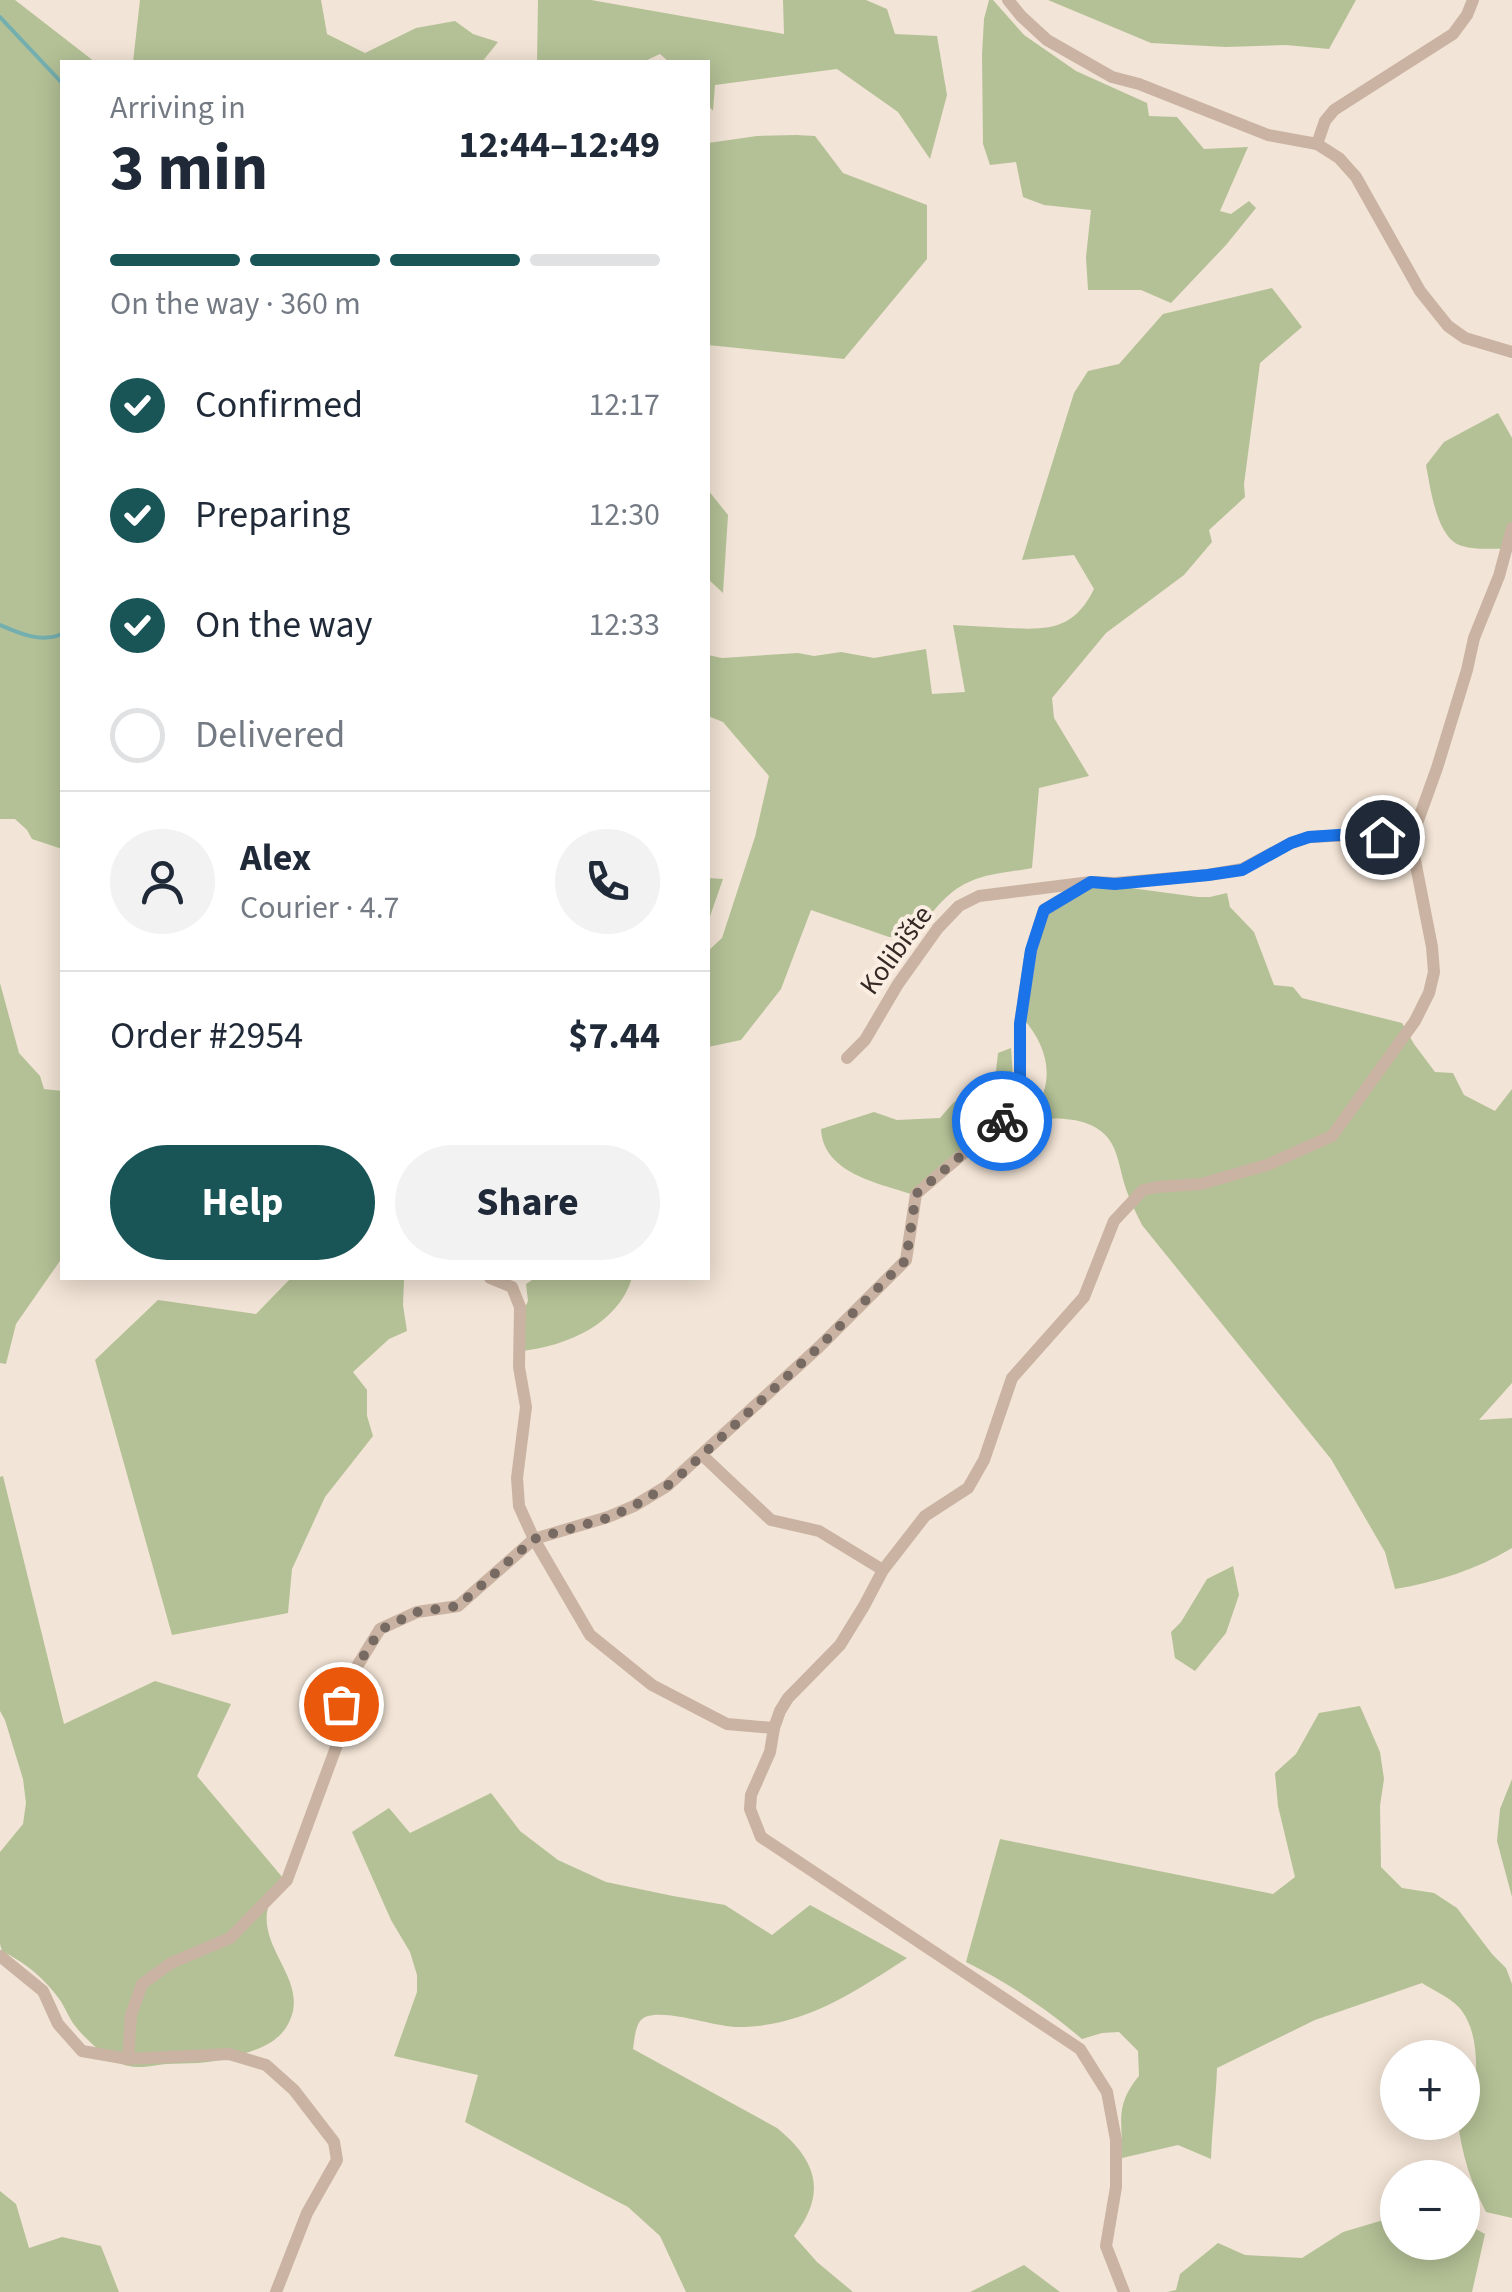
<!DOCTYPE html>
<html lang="en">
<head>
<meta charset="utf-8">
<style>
	:root { --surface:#fff; --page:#f2f2f3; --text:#1f2937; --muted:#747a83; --line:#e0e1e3; --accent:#195557 }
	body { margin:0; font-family:"Source Sans 3",sans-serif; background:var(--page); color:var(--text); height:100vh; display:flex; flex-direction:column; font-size:38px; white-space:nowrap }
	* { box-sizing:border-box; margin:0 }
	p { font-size:32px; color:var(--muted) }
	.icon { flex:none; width:55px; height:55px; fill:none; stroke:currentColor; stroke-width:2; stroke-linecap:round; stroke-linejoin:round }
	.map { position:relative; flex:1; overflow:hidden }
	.drawer { position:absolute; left:60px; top:60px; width:650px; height:1220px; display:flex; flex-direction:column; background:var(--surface); border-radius:0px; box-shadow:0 5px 25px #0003 }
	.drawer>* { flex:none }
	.tools { position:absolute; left:1380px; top:2040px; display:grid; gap:20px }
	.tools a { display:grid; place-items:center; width:100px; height:100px; border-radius:50%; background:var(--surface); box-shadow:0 5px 25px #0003; font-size:50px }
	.pin { position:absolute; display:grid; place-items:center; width:85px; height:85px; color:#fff; margin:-42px; border:5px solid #fff; border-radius:50%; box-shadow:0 2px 10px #0007 }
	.courier { position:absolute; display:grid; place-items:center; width:100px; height:100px; margin:-50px; border:8px solid #1a73e8; border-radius:50%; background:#fff; color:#222; box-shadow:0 2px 12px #0007 }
	.head em { font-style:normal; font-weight:700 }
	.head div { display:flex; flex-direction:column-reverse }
	.head { display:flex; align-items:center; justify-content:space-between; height:170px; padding:0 50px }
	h1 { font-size:65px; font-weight:700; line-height:75px }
	.bar { display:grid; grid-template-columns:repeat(4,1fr); gap:15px 10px; align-content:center; height:120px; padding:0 50px }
	.bar i { height:12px; border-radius:8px; background:var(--line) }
	.bar .active { background:var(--accent) }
	.bar p { grid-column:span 4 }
	.line { display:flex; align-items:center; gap:25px; padding:0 50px; border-top:2px solid var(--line) }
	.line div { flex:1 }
	.round { display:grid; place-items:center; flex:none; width:105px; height:105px; border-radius:52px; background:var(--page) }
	ol { padding:0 50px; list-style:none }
	li { display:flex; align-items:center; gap:30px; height:110px }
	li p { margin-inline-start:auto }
	li .icon { padding:10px; border-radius:50%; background:var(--accent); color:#fff; stroke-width:4 }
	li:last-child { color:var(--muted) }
	li i { width:55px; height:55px; border:5px solid var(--line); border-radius:50% }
	.action { display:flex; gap:20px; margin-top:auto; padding:20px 50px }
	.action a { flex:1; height:115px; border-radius:60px; background:var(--accent); color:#fff; font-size:40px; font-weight:700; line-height:115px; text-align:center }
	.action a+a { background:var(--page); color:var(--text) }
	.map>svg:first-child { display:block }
</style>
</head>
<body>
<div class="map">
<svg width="1512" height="2292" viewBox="0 0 1512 2292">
	<rect width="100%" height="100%" fill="#f2e4d6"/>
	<g fill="#b4c196">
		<polygon points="0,0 15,0 95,62 62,62 62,849 32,839 27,830 15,819 0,819"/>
		<polygon points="140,0 321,0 327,34 365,53 416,28 455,21 473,34 498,42 482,62 133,62"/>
		<polygon points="538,0 591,0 784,34 783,0 866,0 887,9 895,34 937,36 947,95 930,159 898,112 837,69 715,85 713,111 708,105 708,62 669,62 660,54 643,62 537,62"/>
		<polygon points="989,0 993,0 1024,35 1076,71 1147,103 1149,116 1177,117 1204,149 1248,147 1220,211 1231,214 1249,201 1256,208 1226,245 1171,303 1141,290 1088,290 1086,257 1091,210 1044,205 1023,197 1016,162 990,165 983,144 982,55 984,19"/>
		<polygon points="1048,0 1356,0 1329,49 1286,45 1226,47 1151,43"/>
		<polygon points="796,135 815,136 843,173 927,205 927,259 844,359 708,345 708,143 757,136"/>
		<path d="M1272,288L1302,327L1260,363L1244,484L1245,497L1209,530L1212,542L1184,575L1106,633L1052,698L1054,718L1089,776L1039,788L1032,868C1012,872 988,873 969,882C945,892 929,917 913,937H889L811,910L781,989L741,1040L708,1047V951L722,938L755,837L769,776L723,722L708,716V655L722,658L798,653L814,656L841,652L874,658L926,649L932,694L965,692L953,625C971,626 990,627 1008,628C1048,630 1074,630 1094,589L1074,555L1022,560L1074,393L1088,371L1119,364L1163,314Z"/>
		<path d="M1498,413L1512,438V549C1496,548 1471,551 1457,544C1436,533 1430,486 1426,465L1444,442Z"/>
		<polygon points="708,490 728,515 723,593 708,579"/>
		<polygon points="708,878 723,879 708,922"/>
		<path d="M1093,886L1123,887L1198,897H1210L1227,893L1230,907L1254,932L1274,985L1293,987L1302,998L1402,1023L1414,1044L1435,1072L1453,1073L1464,1095L1495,1111L1512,1089V1383L1479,1420L1512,1418V1548C1476,1570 1436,1582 1395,1589L1385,1552L1331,1459L1142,1225C1136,1213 1130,1201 1126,1189C1121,1175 1119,1157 1112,1144C1099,1120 1067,1117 1042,1119C1039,1106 1042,1099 1045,1087C1051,1061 1040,1039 1024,1019L1041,909Z"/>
		<polygon points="0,983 19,1053 40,1076 44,1089 62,1091 62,1258 16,1324 6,1364 0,1363"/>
		<path d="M1011,1048L1015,1103L911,1194C878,1183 823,1173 821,1129L874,1112L897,1120L940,1118L953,1103L996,1071L998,1053Z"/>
		<polygon points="291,1278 398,1278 404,1280 403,1305 407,1331 389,1339 353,1372 367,1390 367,1416 373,1436 325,1497 292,1569 288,1613 172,1635 95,1360 158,1300 256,1314"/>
		<path d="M535,1278H632C618,1324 567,1346 522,1351L521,1316L528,1301L526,1284Z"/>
		<path d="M3,1476L64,1724L155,1681L231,1704L197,1776L283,1878C278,1888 269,1901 267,1912C262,1952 307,1981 290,2020C279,2046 252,2051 228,2058C209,2064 187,2063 167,2064C156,2065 140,2069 129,2066C110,2063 80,2035 71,2020C67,2013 64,2006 60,2000C44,1978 26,1963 2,1951L0,1944V1852L23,1824L26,1803L23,1779L5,1720L0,1711V1477Z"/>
		<polygon points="1233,1566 1239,1595 1226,1633 1195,1671 1175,1658 1171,1632 1181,1622 1207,1579"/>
		<path d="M1360,1706L1380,1752L1384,1779L1380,1806L1381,1867L1402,1888L1434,1893L1457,1908L1492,1954L1506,1968L1512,1984V2218L1486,2212C1471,2183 1462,2155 1458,2123L1462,2122L1463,2119L1472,2115C1476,2083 1482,2039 1462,2011C1454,1999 1434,1991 1422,1983L1315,2020L1217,2068C1216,2099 1212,2128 1211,2159L1178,2145L1122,2158C1123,2122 1114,2106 1139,2076L1138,2051L1119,2032L1102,2033L1082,2039C1045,2008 1009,1983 966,1962L1000,1839L1273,1894L1295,1877L1278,1806L1275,1773L1296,1754L1319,1713Z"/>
		<polygon points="1512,1779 1512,1897 1497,1841 1500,1809"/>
		<path d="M491,1793L520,1831L558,1860L606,1882L673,1896L725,1905L772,1935L810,1905L907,1958C856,1991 804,2027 739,2027C714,2027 672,2010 648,2016C635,2019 635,2037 633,2049L777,2128C816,2160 828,2192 794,2236L817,2262L853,2292H686L660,2236L628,2207L465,2122L478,2075L394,2056L417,1992V1975L410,1952L391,1920L352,1832L389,1808L410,1833Z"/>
		<polygon points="0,2191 16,2204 29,2248 62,2237 101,2246 119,2292 0,2292"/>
		<polygon points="1397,2216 1398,2242 1462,2242 1463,2222 1485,2234 1472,2292 1167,2292 1176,2290 1180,2274 1218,2243 1245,2255 1302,2258 1343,2232"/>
		<polygon points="1024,2265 1060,2292 970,2292"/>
	</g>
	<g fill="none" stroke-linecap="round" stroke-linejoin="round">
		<g stroke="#74afb0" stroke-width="4">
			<polyline points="0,17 62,83"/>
			<path d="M0,625C21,634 41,643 62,634"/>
		</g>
		<g stroke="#cab3a2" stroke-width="12">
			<polyline points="1008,0 1021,16 1047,40 1112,77 1139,84 1268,135 1317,144 1339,158 1356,177 1420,291 1448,326 1465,338 1512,352"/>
			<polyline points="1317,144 1325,121 1334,110 1453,34 1467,15 1473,0"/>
			<polyline points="847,1058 865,1040 898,984 938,928 959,906 979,896 1091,882 1115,883 1208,875 1242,869 1291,843 1309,837 1353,835 1411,840"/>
			<polyline points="490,1278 512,1287 520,1307 519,1367 526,1407 517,1478 519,1506 534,1539 590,1635 652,1685 727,1724 774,1728"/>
			<polyline points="702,1455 771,1520 819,1531 883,1570"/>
			<polyline points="0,1956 43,1991 58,2024 82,2051 128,2059 229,2054 266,2065 294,2090 334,2142 337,2160 307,2213 276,2292"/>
			<polyline points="128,2059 131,2015 142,1984 171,1963 230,1938 287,1880 338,1742 341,1704 348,1681 380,1629 417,1612 458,1606 534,1539 608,1517 634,1506 667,1486 819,1347 906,1260 916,1194 1020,1105 1020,1024 1031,951 1044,910 1091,882"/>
			<polyline points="1124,2292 1106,2246 1116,2187 1116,2140 1107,2092 1080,2049 761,1837 750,1809 751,1795 770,1752 774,1728 780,1711 788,1698 840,1645 864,1606 883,1570 925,1516 968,1488 984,1460 1012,1378 1084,1297 1114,1221 1143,1190 1157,1187 1201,1184 1267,1165 1332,1136 1415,1021 1429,993 1434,972 1432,947 1411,840 1437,768 1467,670 1474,638 1499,576 1512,528"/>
		</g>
	</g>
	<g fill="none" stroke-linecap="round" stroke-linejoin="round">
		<polyline stroke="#766a63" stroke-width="10" stroke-dasharray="0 18" points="341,1704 348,1681 380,1630 417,1612 458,1606 534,1539 608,1518 634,1506 667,1486 685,1471 819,1347 906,1260 916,1194 1002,1121"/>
		<polyline stroke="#1a73e8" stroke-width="12" points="1002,1121 1020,1105 1020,1024 1031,950 1044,910 1091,882 1115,884 1208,875 1242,870 1291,843 1309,837 1353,834 1382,837"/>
	</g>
	<g text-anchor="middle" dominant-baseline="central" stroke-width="8" stroke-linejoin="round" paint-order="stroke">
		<g font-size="28" fill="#342925" stroke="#faeee2">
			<text transform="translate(896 950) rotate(-54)">Kolibište</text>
		</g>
	</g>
</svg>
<div class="tools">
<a>+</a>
<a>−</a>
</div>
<div class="pin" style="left:341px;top:1704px;background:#ea580c"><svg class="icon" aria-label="bag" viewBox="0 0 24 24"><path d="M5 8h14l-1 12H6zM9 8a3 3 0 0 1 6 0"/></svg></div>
<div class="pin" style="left:1382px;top:837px;background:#1f2937"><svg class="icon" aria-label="home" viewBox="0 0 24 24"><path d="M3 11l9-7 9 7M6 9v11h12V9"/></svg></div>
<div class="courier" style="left:1002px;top:1121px"><svg class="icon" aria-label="bike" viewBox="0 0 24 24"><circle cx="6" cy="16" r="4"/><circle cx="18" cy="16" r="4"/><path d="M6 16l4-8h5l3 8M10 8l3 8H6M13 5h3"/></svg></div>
<section class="drawer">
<div class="head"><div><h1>3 min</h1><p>Arriving in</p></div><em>12:44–12:49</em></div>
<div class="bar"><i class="active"></i><i class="active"></i><i class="active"></i><i></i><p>On the way · 360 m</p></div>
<ol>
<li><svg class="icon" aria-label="check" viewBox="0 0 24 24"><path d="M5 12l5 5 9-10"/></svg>Confirmed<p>12:17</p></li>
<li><svg class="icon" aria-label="check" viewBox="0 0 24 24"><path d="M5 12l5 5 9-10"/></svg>Preparing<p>12:30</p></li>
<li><svg class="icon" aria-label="check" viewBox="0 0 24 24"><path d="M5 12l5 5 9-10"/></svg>On the way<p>12:33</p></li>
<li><i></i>Delivered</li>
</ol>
<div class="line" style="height:180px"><a class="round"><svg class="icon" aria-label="person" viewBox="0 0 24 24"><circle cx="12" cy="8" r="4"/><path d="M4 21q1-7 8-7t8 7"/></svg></a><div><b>Alex</b><p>Courier · 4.7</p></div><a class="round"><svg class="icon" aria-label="phone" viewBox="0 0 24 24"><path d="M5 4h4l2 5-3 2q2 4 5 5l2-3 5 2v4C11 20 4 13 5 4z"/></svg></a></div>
<div class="line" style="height:130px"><div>Order #2954</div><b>$7.44</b></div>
<div class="action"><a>Help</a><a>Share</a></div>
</section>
</div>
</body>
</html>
